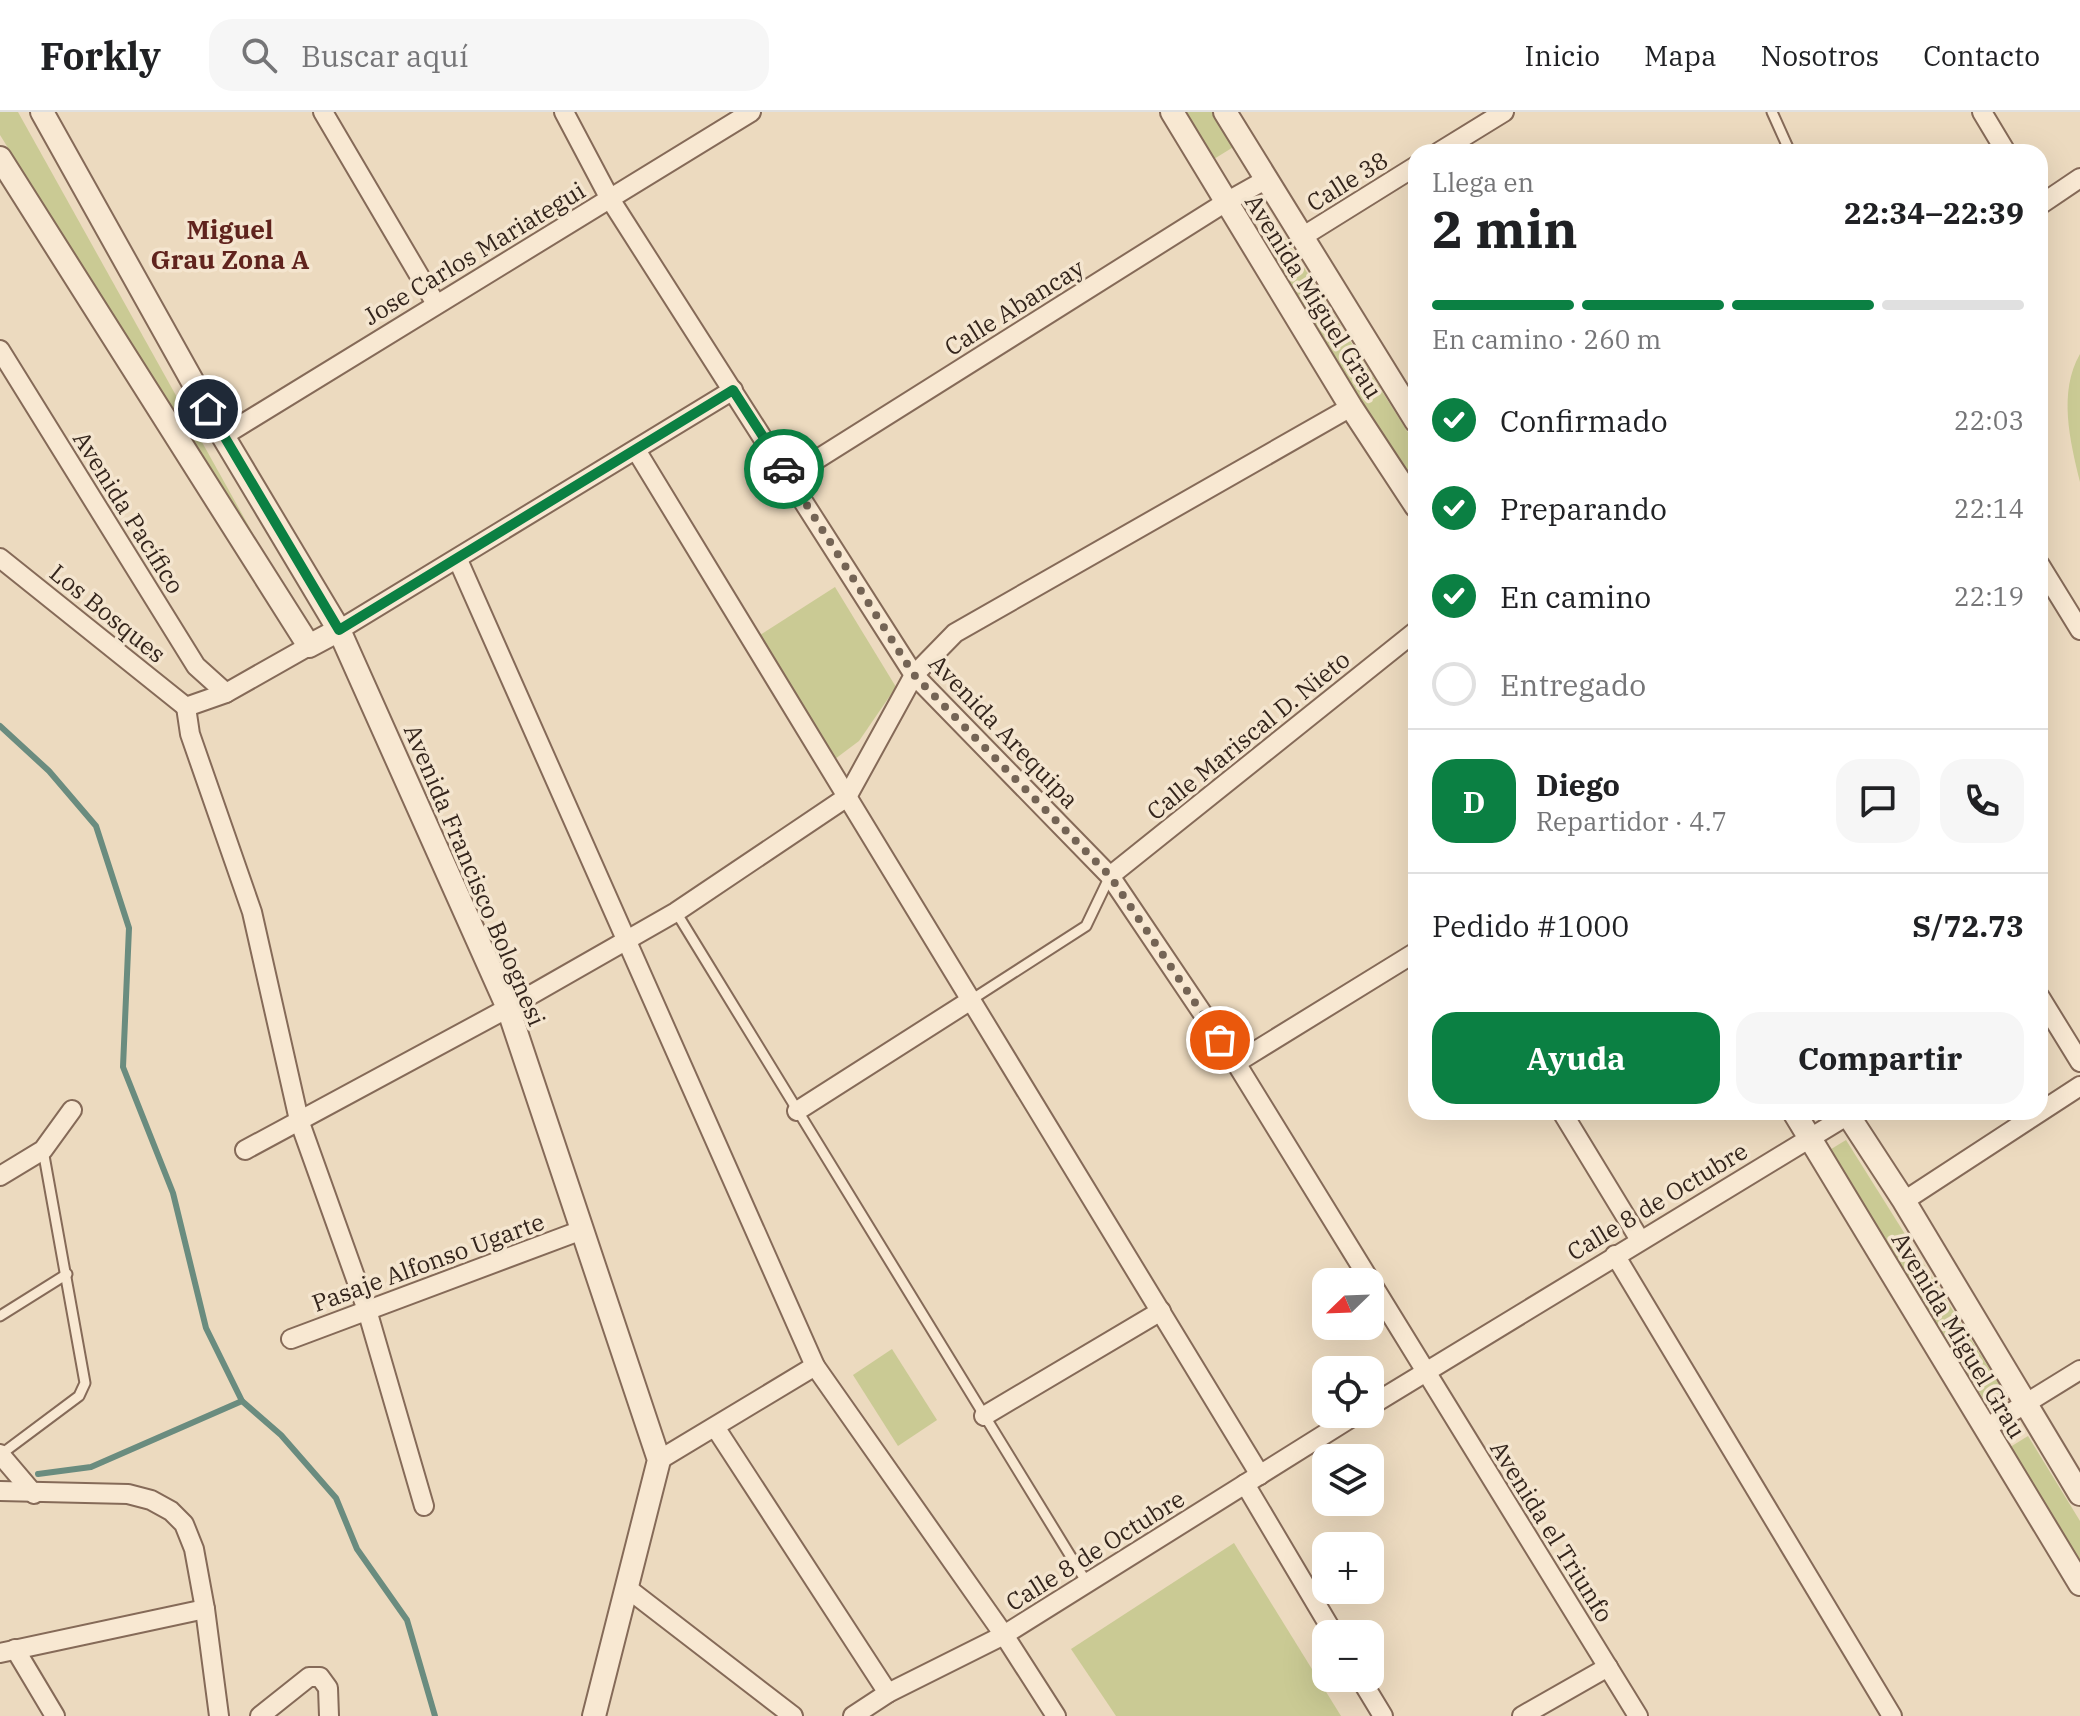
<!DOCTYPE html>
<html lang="es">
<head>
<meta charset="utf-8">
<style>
	:root { --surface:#fff; --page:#f6f6f6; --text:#202124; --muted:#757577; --line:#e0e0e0; --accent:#0b8043 }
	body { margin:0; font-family:"IBM Plex Serif",serif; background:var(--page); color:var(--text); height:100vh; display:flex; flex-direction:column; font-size:30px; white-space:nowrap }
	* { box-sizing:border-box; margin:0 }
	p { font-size:26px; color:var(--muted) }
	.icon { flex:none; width:44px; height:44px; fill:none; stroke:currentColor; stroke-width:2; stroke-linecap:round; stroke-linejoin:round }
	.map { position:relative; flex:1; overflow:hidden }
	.side { position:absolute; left:1408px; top:32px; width:640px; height:976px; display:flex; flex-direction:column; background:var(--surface); border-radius:24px; box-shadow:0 8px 32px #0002 }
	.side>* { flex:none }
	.needle { width:52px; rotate:247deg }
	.buttons { position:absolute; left:1312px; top:1156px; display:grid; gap:16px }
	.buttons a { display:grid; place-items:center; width:72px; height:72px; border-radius:16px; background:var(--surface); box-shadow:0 8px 32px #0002; font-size:40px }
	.pin { position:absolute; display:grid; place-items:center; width:68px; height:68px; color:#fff; margin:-34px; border:4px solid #fff; border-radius:50%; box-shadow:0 2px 8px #0007 }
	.courier { position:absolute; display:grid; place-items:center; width:80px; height:80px; margin:-40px; border:6px solid #0b8043; border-radius:50%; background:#fff; color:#222; box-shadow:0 2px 10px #0007 }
	.headline em { font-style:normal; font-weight:700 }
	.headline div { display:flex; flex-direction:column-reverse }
	.headline { display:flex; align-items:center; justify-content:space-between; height:136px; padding:0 24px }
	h1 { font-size:52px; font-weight:700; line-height:60px }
	.bar { display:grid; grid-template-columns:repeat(4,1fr); gap:12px 8px; align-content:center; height:96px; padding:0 24px }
	.bar i { height:10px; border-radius:6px; background:var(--line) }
	.bar .current { background:var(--accent) }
	.bar p { grid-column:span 4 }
	.line { display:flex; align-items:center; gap:20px; padding:0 24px; border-top:2px solid var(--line) }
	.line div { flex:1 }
	.round { display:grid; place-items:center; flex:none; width:84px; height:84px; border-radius:24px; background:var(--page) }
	ol { padding:0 24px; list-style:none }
	li { display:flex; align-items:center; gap:24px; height:88px }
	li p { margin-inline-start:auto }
	li .icon { padding:8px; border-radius:50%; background:var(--accent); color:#fff; stroke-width:4 }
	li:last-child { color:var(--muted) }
	li i { width:44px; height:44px; border:4px solid var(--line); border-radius:50% }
	.button { display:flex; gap:16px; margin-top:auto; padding:16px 24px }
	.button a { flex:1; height:92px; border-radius:24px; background:var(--accent); color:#fff; font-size:32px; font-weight:700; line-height:92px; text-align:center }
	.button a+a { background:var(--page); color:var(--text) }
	header { display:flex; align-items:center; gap:48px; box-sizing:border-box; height:112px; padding:0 40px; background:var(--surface); border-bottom:2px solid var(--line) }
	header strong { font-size:38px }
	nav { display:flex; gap:44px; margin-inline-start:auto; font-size:28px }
	.search { width:560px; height:72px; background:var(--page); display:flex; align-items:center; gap:20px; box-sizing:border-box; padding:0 28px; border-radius:24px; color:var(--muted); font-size:30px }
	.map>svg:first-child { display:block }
</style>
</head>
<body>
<header>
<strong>Forkly</strong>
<div class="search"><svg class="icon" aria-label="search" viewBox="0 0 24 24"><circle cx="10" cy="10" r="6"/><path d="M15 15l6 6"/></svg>Buscar aquí</div>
<nav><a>Inicio</a><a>Mapa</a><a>Nosotros</a><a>Contacto</a></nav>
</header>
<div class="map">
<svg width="2080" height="1604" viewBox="0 0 2080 1604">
	<rect width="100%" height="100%" fill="#ecdabf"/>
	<g fill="#caca94">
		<polygon points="0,0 18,0 300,506 0,23"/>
		<polygon points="1185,0 1214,0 1235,34 1214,47"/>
		<polygon points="1279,116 1416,333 1416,377 1259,129"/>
		<path d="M2080,242V370C2070,329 2058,280 2080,242Z"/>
		<polygon points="835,475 896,575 859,629 835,647 760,523"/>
		<polygon points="1846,1028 2004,1280 1986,1291 1828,1039"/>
		<polygon points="892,1237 937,1308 898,1334 853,1263"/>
		<polygon points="2028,1324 2080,1409 2080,1457 2007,1337"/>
		<polygon points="1234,1431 1341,1604 1116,1604 1071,1537"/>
	</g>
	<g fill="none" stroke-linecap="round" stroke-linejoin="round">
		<g stroke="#6a8c7f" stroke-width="6">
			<polyline points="0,614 49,659 96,714 129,816 123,955 173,1081 206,1216 242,1289 281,1323 336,1386 357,1437 407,1508 435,1604"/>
			<polyline points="38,1362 91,1355 242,1289"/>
		</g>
		<g stroke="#856a58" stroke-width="13">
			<g id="service">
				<polyline points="1772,0 1790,40"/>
				<polyline points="676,800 1087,1471"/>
				<polyline points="971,888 1086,814 1110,764"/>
				<polyline points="0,1204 67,1162"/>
				<polyline points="0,1343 79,1284 85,1271 43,1038"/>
			</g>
		</g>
		<g stroke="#856a58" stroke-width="22">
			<g id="minor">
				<polyline points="323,0 436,192"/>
				<polyline points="564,0 610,87 914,563 1110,764 1236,951 1638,1604"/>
				<polyline points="1982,0 2006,40"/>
				<polyline points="1439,40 1504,0"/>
				<polyline points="2040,93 2080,66"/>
				<polyline points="1302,125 1416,54"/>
				<polyline points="0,238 196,554 226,581"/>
				<polyline points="223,324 751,0"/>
				<polyline points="636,338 1260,1363"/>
				<polyline points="789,365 1226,90 1267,67"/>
				<polyline points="0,446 186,595"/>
				<polyline points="458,448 815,1254 1004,1523 1056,1604"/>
				<polyline points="2040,453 2080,518"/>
				<polyline points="339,518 733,278"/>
				<polyline points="186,595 190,622 252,800 299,1008 367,1198 424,1394"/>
				<polyline points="186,595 226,581 309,534"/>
				<polyline points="1110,764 1416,519"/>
				<polyline points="2040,885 2080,950"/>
				<polyline points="1236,951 1416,840"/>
				<polyline points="797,999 971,888"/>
				<polyline points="1562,1000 1640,1128"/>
				<polyline points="245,1038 508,896 676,800 847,685 914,563 955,521 1351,295"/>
				<polyline points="0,1064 43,1038 72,998"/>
				<polyline points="1904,1089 2080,974"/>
				<polyline points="1615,1143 1892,1604"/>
				<polyline points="291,1227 582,1118"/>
				<polyline points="1370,1294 1848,1003"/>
				<polyline points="984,1304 1161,1199"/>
				<polyline points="715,1315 888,1581"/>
				<polyline points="1986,1316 2080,1258"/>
				<polyline points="0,1342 34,1382"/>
				<polyline points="659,1348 815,1254"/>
				<polyline points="1245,1372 1334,1522"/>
				<polyline points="0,1379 128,1382 151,1388 171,1399 184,1412 194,1437 205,1497 219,1604"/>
				<polyline points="627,1476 793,1604"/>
				<polyline points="15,1537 55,1604"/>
				<polyline points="0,1541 205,1497"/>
				<polyline points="1360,1566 1383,1604"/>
				<polyline points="260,1604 309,1565 320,1565 328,1576 329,1604"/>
				<polyline points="853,1604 888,1581 1004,1523 1357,1302"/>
				<polyline points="1522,1604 1608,1555"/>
			</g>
		</g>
		<g stroke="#856a58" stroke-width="26">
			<g id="tertiary">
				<polyline points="42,0 223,324 339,518 508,896 659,1348 594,1604"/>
				<polyline points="1172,0 1351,295 1416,394"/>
				<polyline points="1225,0 1416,309"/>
				<polyline points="0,46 309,534 339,518"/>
				<polyline points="1794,1000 2080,1472"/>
				<polyline points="1846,1000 1904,1089 2080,1382"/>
			</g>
		</g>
		<use href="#service" stroke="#f8e8d2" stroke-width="9"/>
		<use href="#minor" stroke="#f8e8d2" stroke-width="18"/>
		<use href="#tertiary" stroke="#f8e8d2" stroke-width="22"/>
	</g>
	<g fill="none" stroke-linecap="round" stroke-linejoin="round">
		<polyline stroke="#746455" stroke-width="8" stroke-dasharray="0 14.4" points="784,357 914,563 1110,764 1220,928"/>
		<polyline stroke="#0b8043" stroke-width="10" points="208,297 339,518 733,278 784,357"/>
	</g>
	<g text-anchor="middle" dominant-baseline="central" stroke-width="7" stroke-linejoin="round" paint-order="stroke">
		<g font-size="24" fill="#34251c" stroke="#f4e5cf">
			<text transform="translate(1347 69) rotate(-32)">Calle 38</text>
			<text transform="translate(474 141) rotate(-31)">Jose Carlos Mariategui</text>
			<text transform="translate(1314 184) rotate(58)">Avenida Miguel Grau</text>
			<text transform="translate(1014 195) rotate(-32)">Calle Abancay</text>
			<text transform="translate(129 400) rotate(58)">Avenida Pacífico</text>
			<text transform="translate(108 501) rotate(39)">Los Bosques</text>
			<text transform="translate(1004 619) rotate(46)">Avenida Arequipa</text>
			<text transform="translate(1248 623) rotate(-39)">Calle Mariscal D. Nieto</text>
			<text transform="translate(475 763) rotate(67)">Avenida Francisco Bolognesi</text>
			<text transform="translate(1657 1089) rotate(-31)">Calle 8 de Octubre</text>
			<text transform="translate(428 1150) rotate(-20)">Pasaje Alfonso Ugarte</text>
			<text transform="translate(1959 1223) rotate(59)">Avenida Miguel Grau</text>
			<text transform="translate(1552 1419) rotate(58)">Avenida el Triunfo</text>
			<text transform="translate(1095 1438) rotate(-32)">Calle 8 de Octubre</text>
		</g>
		<g font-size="26" font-weight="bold" fill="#60231d" stroke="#f4e5cf">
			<text x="230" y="117">Miguel<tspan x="230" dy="30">Grau Zona A</tspan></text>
		</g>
	</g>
</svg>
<div class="buttons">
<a><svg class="needle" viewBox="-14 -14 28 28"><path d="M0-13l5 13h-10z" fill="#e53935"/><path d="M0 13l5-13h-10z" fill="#757577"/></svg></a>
<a><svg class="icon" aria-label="locate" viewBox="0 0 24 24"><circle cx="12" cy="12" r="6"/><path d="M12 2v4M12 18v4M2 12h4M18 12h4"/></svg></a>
<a><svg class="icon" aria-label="layers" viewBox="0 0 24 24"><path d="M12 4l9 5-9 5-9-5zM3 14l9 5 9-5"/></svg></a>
<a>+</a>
<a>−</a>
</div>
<div class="pin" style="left:1220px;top:928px;background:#ea580c"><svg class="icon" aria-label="bag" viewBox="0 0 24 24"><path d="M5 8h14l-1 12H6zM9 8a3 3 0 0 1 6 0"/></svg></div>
<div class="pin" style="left:208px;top:297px;background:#1f2937"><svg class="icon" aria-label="home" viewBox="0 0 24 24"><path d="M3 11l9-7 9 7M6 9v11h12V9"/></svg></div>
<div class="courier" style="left:784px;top:357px"><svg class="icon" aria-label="car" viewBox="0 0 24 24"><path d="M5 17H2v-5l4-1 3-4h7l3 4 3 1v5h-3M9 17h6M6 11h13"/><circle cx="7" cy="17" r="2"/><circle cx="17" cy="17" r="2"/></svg></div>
<section class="side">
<div class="headline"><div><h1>2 min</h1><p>Llega en</p></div><em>22:34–22:39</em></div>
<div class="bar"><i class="current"></i><i class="current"></i><i class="current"></i><i></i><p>En camino · 260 m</p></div>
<ol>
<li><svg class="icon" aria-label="check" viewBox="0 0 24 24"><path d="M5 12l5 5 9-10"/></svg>Confirmado<p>22:03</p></li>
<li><svg class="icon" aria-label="check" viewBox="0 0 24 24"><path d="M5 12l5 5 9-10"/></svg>Preparando<p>22:14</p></li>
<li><svg class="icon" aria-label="check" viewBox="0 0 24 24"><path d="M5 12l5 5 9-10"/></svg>En camino<p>22:19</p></li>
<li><i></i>Entregado</li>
</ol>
<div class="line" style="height:144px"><b class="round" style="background:var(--accent);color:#fff">D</b><div><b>Diego</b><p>Repartidor · 4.7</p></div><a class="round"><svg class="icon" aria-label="chat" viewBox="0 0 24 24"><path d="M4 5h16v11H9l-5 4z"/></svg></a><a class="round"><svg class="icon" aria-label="phone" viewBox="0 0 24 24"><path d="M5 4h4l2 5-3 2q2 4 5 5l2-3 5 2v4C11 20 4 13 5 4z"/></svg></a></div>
<div class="line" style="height:104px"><div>Pedido #1000</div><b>S/72.73</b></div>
<div class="button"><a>Ayuda</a><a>Compartir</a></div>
</section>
</div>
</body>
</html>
